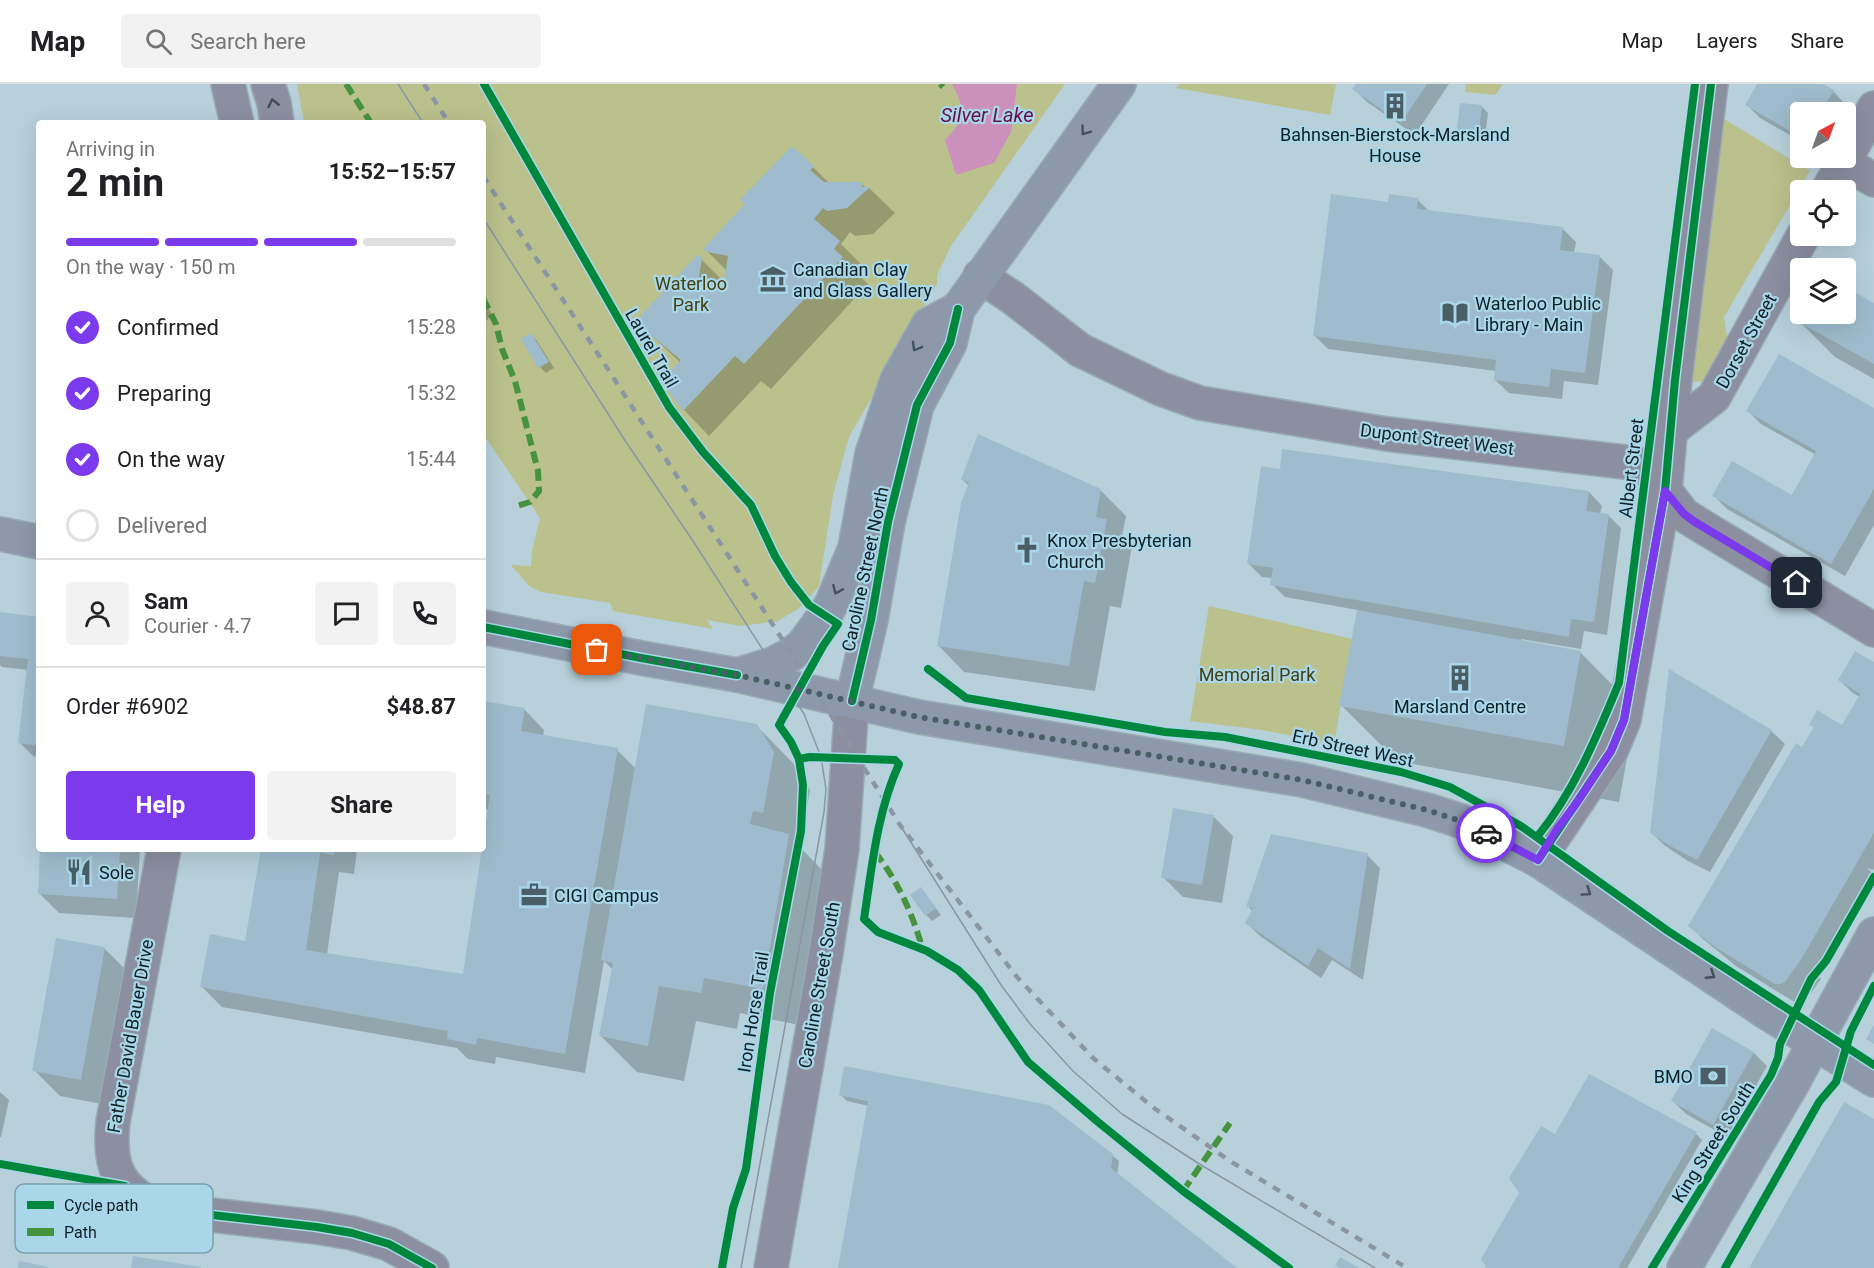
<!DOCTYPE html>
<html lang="en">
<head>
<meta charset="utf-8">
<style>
	:root { --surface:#fff; --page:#f2f2f2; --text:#202124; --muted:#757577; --line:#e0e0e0; --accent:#7c3aed }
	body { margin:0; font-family:Roboto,sans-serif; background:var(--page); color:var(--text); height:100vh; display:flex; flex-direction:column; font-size:22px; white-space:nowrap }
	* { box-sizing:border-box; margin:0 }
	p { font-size:20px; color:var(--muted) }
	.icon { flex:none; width:33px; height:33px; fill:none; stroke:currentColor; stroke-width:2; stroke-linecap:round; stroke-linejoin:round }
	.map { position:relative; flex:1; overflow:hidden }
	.drawer { position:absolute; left:36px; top:36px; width:450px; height:732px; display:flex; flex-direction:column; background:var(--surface); border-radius:6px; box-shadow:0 6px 24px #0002 }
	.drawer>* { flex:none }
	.needle { width:39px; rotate:41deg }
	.controls { position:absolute; left:1790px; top:18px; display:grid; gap:12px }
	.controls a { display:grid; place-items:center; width:66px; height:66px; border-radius:6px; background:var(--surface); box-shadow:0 6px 24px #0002; font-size:30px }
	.pin { position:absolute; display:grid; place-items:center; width:51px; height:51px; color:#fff; margin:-26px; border-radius:12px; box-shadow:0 3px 9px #0006 }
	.courier { position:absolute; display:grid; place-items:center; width:60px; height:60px; margin:-30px; border:4px solid #7c3aed; border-radius:50%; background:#fff; color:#222; box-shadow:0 2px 8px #0007 }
	.summary em { font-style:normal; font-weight:700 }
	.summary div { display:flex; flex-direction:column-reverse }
	.summary { display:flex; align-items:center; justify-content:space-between; height:102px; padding:0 30px }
	h1 { font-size:39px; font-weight:700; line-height:45px }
	.bar { display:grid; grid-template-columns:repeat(4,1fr); gap:9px 6px; align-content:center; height:72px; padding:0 30px }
	.bar i { height:8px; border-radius:4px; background:var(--line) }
	.bar .on { background:var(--accent) }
	.bar p { grid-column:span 4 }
	.line { display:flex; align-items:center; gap:15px; padding:0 30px; border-top:2px solid var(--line) }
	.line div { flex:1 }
	.round { display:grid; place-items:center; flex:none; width:63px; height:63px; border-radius:6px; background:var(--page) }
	ol { padding:0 30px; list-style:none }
	li { display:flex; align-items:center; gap:18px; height:66px }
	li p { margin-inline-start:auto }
	li .icon { padding:6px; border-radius:50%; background:var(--accent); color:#fff; stroke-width:4 }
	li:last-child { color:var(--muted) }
	li i { width:33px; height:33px; border:3px solid var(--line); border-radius:50% }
	.action { display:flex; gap:12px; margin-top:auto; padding:12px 30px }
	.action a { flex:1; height:69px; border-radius:6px; background:var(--accent); color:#fff; font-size:24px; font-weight:700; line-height:69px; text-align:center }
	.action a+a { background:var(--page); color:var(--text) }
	header { display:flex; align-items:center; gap:36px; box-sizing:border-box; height:84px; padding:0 30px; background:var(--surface); border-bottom:2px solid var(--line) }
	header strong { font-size:28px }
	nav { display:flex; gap:33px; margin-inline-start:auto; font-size:21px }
	.search { width:420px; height:54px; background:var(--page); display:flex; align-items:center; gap:15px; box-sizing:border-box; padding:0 21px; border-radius:6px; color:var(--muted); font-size:22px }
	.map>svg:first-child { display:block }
</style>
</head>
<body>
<header>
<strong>Map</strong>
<div class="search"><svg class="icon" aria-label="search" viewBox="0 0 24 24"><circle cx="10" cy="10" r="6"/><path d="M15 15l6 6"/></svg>Search here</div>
<nav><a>Map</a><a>Layers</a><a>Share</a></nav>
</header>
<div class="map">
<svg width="1874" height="1184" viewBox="0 0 1874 1184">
	<rect width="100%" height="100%" fill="#b7d0da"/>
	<g fill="#bbc18c">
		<polygon points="297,0 1065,0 951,162 937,191 937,200 849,353 833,411 819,502 801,523 778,537 741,542 707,536 713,545 613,527 610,519 541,508 529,502 511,481 531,482 532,467 540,434 483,350 483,39 304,39"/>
		<polygon points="1179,0 1336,0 1330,31 1176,4"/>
		<polygon points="1466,0 1503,0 1495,11 1465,8"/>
		<polygon points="1724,35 1810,87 1724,233 1729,265 1707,297 1691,298 1708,147"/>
		<polygon points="1209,522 1352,555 1334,660 1262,646 1190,637"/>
	</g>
	<path fill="#cb90bb" d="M952,0H1017L1011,48L994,79L956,91L945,56C967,33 966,28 952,0Z"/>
	<g fill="#0003">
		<polygon points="1358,0 1449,0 1415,51 1367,18 1354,5"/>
		<polygon points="1759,0 1820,0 1833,7 1846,21 1841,28 1800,28 1800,57 1760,34 1747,21"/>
		<polygon points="1481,22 1488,29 1485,53 1464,51 1458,45"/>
		<polygon points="813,83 830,100 861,100 866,104 869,104 895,129 873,150 855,152 850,148 841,160 865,184 859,191 868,200 771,305 761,297 709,352 684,326 663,297 681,279 637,238 698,172 723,197 726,193 727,187 705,165"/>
		<polygon points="1418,116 1430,128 1563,145 1576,158 1574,169 1600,173 1613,186 1598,301 1564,297 1562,315 1509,309 1495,296 1496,287 1328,265 1315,252 1389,120"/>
		<polygon points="1845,205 1874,221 1874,295 1835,273 1799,237 1803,230 1845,230"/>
		<polygon points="483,215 493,232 483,238"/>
		<polygon points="531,250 537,257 554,284 546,289 540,283"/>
		<polygon points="1874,326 1874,441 1845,492 1727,425 1714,412 1792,413 1816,371 1761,340 1748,327"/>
		<polygon points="962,395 1100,406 1126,432 1122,452 1132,462 1121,524 1110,522 1095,607 964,588 939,562 969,402"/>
		<polygon points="1589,408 1602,422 1600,430 1608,431 1621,444 1607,551 1584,547 1581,565 1521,555 1521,557 1580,568 1636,625 1619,718 1397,677 1341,621 1358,526 1285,513 1272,500 1273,494 1262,493 1249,480"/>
		<polygon points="0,529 39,534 39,673 33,672 20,659 29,586 2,583 0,581"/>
		<polygon points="1874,580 1874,785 1873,786 1867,784 1874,791 1874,803 1862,824 1854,819 1814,889 1821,895 1805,917 1800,920 1796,919 1736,882 1703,855 1690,842 1803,665 1815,644 1811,640 1843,643 1860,613 1853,609 1839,596"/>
		<polygon points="1670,587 1771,647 1785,660 1710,788 1688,777 1664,761 1651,748"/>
		<polygon points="483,619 525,626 544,646 543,653 617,666 636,685 757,642 793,679 810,706 800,763 824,788 799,941 740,929 737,945 696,937 684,997 637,988 601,952 613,886 604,877 585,989 496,973 495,980 468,975 457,964 222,923 202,903 246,858 262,765 357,765 354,790 339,788 327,870 464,891 489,726 483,725"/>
		<polygon points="1213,732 1233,752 1222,819 1183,813 1163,793"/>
		<polygon points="42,765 140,765 136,834 59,829 39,809"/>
		<polygon points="1367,771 1380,784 1363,896 1332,876 1321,894 1260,852 1247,839 1253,828 1248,822"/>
		<polygon points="921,805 941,831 932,837 926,831"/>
		<polygon points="104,864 130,890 107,1021 60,1012 34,986"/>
		<polygon points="1713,946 1754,969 1767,982 1727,1053 1686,1030 1673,1017"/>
		<polygon points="0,1008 9,1016 1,1053 0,1053"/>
		<polygon points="841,1011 1112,1071 1119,1077 1117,1091 1235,1184 839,1184 869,1022 847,1017"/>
		<polygon points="1696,1050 1702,1056 1627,1184 1489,1184 1555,1052"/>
	</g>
	<g fill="#9fbcce">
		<polygon points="1356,0 1427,0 1401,39 1352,5"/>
		<polygon points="1757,0 1823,0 1834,6 1821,28 1800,28 1800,53 1745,21"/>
		<polygon points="1460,19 1482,21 1479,47 1457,45"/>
		<polygon points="792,62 814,82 810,86 824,98 862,98 862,103 870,103 847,124 827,127 823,124 814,135 840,157 834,165 843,173 744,280 735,272 683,327 661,297 681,276 635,238 698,170 702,174 699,193 721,197 725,192 728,172 707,168 703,165 745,120 740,116"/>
		<polygon points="1331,110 1388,118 1389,110 1418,114 1417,124 1419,125 1563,143 1560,166 1600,171 1585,289 1551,285 1549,303 1516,299 1494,296 1496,276 1313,252"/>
		<polygon points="1845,203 1874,219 1874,280 1797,237 1801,230 1845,230"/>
		<polygon points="531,249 549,278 538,284 521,255"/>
		<polygon points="1779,270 1874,324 1874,405 1831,480 1712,412 1732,377 1792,411 1816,367 1746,327"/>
		<polygon points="978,350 1101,405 1096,433 1107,435 1095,499 1084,497 1069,582 937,562 961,419 969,398 961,396"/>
		<polygon points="1282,365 1589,407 1586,427 1609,430 1594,538 1571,535 1569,553 1270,501 1273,484 1247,480 1261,382 1280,385"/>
		<polygon points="1357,526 1581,567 1564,662 1339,622"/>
		<polygon points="0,528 39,533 39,662 18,659 28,575 0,572"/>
		<polygon points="1855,567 1874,578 1874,749 1802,874 1785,898 1780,900 1775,900 1715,863 1688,842 1796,659 1802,663 1814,643 1809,641 1817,626 1842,641 1860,610 1838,596"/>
		<polygon points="1669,585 1772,646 1697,776 1674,764 1650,749"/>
		<polygon points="483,617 525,624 521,647 618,664 565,970 477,954 476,961 447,955 448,947 200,903 210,850 245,857 261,765 335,765 334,771 320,769 306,866 463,890 490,711 483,710"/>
		<polygon points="646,620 757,640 774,668 763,729 753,727 750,740 789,750 763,905 704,894 701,909 659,902 648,962 599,952 613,879 601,876"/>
		<polygon points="1173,724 1214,731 1202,801 1161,794"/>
		<polygon points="1271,750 1368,769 1350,885 1318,864 1308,882 1245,839 1253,824 1246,823"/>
		<polygon points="40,765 120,765 117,815 38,810"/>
		<polygon points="921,803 936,824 925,832 910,811"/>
		<polygon points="56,854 105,863 81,996 32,987"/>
		<polygon points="1874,941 1874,960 1866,955"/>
		<polygon points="1712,944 1754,968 1713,1041 1671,1017"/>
		<polygon points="844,982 1049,1021 1113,1070 1111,1084 1237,1184 838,1184 868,1017 839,1011"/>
		<polygon points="1589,990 1697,1048 1618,1184 1487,1184 1481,1175 1519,1109 1509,1094 1541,1042 1555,1050"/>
		<polygon points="1844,1018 1874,1035 1874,1184 1749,1184"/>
		<polygon points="133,1172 201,1183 201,1184 131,1184"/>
		<polygon points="1340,1173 1359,1184 1339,1184 1335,1181"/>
		<polygon points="19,1177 48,1183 48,1184 18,1184"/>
	</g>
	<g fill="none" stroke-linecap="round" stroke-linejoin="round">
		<g stroke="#98abb4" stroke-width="36">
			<g id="minor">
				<polyline points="228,0 237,39"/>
				<polyline points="268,0 274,19 277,39"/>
				<polyline points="1843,78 1874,96"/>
				<polyline points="1828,106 1874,24"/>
				<polyline points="980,192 1013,214 1080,266 1161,305 1200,319 1387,350 1633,379 1646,382 1684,431 1695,438 1874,546"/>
				<polyline points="1670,347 1714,313 1803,152"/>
				<path d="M164,765L113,1038C108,1083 118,1104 159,1125L317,1143L352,1149L389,1160L432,1184"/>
				<polyline points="1538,776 1611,667 1624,636 1665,407 1675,296 1711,0"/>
				<polyline points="771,1184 826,869 842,765 852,617"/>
			</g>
		</g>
		<g stroke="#98abb4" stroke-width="36">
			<g id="major">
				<polyline points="0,450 39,458"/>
				<polyline points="483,543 641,574 737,591 919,633 1302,696 1427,726 1461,737 1538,776 1766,928 1874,996"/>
				<polyline points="737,591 773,580 792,570 803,561 825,531 832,519 855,464 872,370 897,296 928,241 958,225"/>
				<polyline points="852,617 871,536 888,438 917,321 950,259 958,225 1119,0"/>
				<polyline points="1684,1184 1791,1002 1874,850"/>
			</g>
		</g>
		<use href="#minor" stroke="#8b8fa0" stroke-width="33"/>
		<use href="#major" stroke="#8e98ab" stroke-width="33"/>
		<g stroke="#8a97a3" stroke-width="1.5">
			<polyline points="398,0 423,39"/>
			<polyline points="483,134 626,358 693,457 804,630 821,673 826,705 824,728 741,1184"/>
			<polyline points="900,741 1001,901 1030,940 1073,987 1122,1030 1201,1081 1375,1184"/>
		</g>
		<g stroke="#8a97a3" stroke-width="4.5" stroke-dasharray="8 8" stroke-linecap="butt">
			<polyline points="424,0 449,39"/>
			<polyline points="483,92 817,609 900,741 1017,893 1093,974 1154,1024 1230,1077 1407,1184"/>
		</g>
		<g stroke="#46933f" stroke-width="6" stroke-dasharray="12 6" stroke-linecap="butt">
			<polyline points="346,0 371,39"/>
			<polyline points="940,0 943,3"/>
			<polyline points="483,214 496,240 502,265 515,297 538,387 539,407 530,418 514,423"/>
			<path d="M875,768C899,799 912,829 923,866"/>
			<polyline points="1183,1107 1230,1039"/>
		</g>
		<g stroke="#a9d6e8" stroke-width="11">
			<g id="cycleway">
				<polyline points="484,0 669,323 703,368 751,421 775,472 791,498 809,521 838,540 823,562 779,641 791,658 799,675 803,701 801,747 770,909 746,1085 733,1124 722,1184"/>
				<polyline points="483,543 641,574 737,591"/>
				<polyline points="928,585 966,614 1165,648 1225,653 1401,688 1450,703 1521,742 1668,847 1874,981"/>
				<polyline points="852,617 871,536 888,438 917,321 950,259 958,225"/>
				<path d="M799,675L810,673L895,676L899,680C877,728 872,783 864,835L878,848L927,867L958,886L979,906L1028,978L1098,1038L1183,1107L1289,1184"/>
				<path d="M1537,753C1574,708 1597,652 1619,599L1695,0"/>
				<polyline points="1538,776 1611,667 1624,636 1665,407 1675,296 1711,0"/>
				<polyline points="0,1080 125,1102 140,1115 159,1125 317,1143 352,1149 389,1160 432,1184"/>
				<polyline points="1652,1184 1771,991 1778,974 1780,960 1811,895 1826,877 1874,793"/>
				<polyline points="1725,1184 1819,1018 1836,998 1851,947 1874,902"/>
			</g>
		</g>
		<use href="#cycleway" stroke="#00873e" stroke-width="8"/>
	</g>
	<defs><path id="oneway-chevron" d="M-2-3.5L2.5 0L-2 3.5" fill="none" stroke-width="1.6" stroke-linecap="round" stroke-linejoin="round" transform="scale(1.5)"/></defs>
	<use stroke="#414d57" href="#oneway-chevron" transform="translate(273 19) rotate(-103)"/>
	<g stroke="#42515c">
		<use href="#oneway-chevron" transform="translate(1085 47) rotate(126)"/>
		<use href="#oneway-chevron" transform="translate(916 263) rotate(120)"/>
		<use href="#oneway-chevron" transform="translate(837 506) rotate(113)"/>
		<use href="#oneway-chevron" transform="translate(1587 808) rotate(34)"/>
		<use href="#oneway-chevron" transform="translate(1711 891) rotate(33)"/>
	</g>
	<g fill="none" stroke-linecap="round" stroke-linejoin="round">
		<polyline stroke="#4a5e66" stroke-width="6" stroke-dasharray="0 10.8" points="597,566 737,591 919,633 1302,696 1427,726 1461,737 1486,749"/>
		<polyline stroke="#7c3aed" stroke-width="8" points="1486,749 1538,776 1557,745 1576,720 1611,667 1624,636 1665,407 1684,430 1695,438 1797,499"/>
	</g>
	<defs>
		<g id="building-bare" transform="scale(2.07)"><path d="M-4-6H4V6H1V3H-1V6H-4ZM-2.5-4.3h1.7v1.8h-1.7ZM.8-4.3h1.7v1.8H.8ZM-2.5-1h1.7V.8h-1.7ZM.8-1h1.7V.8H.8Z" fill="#4a5e66" stroke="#a9d6e8" stroke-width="2.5" paint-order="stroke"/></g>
		<g id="museum-bare" transform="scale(2.07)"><path d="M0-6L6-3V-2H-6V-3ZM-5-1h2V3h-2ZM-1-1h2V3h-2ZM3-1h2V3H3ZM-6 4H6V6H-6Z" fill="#4a5e66" stroke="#a9d6e8" stroke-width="2.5" paint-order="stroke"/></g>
		<g id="library-bare" transform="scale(2.07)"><path d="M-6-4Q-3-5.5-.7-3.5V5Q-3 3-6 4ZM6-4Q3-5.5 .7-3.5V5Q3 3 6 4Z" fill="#4a5e66" stroke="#a9d6e8" stroke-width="2.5" paint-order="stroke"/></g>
		<g id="church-bare" transform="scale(2.07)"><path d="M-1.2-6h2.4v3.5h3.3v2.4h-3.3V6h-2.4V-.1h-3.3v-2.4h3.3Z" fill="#4a5e66" stroke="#a9d6e8" stroke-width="2.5" paint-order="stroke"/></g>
		<g id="restaurant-bare" transform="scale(2.07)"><path d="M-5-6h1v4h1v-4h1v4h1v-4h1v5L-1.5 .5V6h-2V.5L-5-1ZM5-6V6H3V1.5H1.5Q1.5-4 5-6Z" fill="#4a5e66" stroke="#a9d6e8" stroke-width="2.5" paint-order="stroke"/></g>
		<g id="office-bare" transform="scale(2.07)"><path d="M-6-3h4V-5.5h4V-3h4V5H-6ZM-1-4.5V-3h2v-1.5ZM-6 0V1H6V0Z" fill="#4a5e66" stroke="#a9d6e8" stroke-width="2.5" paint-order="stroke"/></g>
		<g id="bank-bare" transform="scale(2.07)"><path d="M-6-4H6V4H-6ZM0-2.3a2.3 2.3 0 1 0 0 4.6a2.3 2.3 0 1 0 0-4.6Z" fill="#4a5e66" stroke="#a9d6e8" stroke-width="2.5" paint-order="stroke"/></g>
	</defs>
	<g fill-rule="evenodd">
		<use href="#building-bare" x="1395" y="22"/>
		<use href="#museum-bare" x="773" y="195"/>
		<use href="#library-bare" x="1455" y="229"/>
		<use href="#church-bare" x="1027" y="466"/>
		<use href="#building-bare" x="1460" y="594"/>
		<use href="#restaurant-bare" x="79" y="788"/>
		<use href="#office-bare" x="534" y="811"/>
		<use href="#bank-bare" x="1713" y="992"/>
	</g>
	<g text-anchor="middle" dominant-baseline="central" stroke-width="4.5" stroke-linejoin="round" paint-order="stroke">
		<g font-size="18" fill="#0f2127" stroke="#a9d6e8" text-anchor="start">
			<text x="1395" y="50" text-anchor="middle">Bahnsen-Bierstock-Marsland<tspan x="1395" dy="21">House</tspan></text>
			<text x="793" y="185">Canadian Clay<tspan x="793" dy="21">and Glass Gallery</tspan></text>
			<text x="1475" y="219">Waterloo Public<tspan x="1475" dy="21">Library - Main</tspan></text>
			<text x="1047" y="456">Knox Presbyterian<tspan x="1047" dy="21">Church</tspan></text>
			<text x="1460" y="622" text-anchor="middle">Marsland Centre</text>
			<text x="99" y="788">Sole</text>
			<text x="554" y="811">CIGI Campus</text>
			<text x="1693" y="992" text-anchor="end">BMO</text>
		</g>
		<g font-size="18" fill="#443f0f" stroke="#a9d6e8">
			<text x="691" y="199">Waterloo<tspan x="691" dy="21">Park</tspan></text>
			<text x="1257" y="590">Memorial Park</text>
		</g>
		<g font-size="18" fill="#0f2127" stroke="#a9d6e8">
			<text transform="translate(1746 257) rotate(-61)">Dorset Street</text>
			<text transform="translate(652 264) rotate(60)">Laurel Trail</text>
			<text transform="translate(1437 355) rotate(7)">Dupont Street West</text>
			<text transform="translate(1631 384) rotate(-83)">Albert Street</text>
			<text transform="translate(865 485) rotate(-78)">Caroline Street North</text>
			<text transform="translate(1353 664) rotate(12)">Erb Street West</text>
			<text transform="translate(819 901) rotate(-80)">Caroline Street South</text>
			<text transform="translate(753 928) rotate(-81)">Iron Horse Trail</text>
			<text transform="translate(130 952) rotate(-80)">Father David Bauer Drive</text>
			<text transform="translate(1713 1058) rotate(-58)">King Street South</text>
		</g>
		<g font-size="20" font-style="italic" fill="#67114c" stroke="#a9d6e8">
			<text x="987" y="31">Silver Lake</text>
		</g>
	</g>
	<rect x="15" y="1100" width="198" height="69" rx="9" fill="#a9d6e8" stroke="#7ba0ae" stroke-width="1.5"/>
	<rect x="27" y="1117" width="27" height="8" fill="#00873e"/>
	<rect x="27" y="1144" width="27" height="8" fill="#46933f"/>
	<g font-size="16" fill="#0f2127">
		<text x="64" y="1127">Cycle path</text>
		<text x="64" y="1154">Path</text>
	</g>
</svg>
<div class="controls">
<a><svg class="needle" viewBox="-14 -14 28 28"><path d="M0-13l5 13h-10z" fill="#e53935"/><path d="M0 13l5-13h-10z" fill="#757577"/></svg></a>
<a><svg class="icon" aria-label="locate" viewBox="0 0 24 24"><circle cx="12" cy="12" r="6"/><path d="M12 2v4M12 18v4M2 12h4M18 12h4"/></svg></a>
<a><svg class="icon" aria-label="layers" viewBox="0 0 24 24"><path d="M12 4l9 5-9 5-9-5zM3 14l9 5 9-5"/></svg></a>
</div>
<div class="pin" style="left:597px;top:566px;background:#ea580c"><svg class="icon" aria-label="bag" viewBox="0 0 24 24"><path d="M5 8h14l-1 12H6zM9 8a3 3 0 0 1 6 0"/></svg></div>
<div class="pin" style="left:1797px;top:499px;background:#1f2937"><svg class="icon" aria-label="home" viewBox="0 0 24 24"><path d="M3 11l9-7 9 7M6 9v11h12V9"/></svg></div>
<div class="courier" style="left:1486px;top:749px"><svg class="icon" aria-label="car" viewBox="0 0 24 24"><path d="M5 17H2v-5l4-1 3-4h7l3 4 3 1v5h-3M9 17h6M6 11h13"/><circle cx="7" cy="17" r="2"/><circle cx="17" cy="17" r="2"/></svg></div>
<section class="drawer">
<div class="summary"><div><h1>2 min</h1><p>Arriving in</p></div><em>15:52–15:57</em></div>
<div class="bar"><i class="on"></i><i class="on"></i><i class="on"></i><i></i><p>On the way · 150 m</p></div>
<ol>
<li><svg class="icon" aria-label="check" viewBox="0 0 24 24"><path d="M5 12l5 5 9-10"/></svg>Confirmed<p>15:28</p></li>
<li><svg class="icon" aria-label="check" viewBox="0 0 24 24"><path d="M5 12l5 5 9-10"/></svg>Preparing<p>15:32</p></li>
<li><svg class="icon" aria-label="check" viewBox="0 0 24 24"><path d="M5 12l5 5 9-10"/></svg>On the way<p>15:44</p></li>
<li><i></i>Delivered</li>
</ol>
<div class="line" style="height:108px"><a class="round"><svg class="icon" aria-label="person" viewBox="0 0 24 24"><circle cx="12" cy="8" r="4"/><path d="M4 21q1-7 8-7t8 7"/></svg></a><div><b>Sam</b><p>Courier · 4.7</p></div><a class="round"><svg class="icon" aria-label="chat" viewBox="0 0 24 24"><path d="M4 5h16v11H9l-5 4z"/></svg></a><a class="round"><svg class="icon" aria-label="phone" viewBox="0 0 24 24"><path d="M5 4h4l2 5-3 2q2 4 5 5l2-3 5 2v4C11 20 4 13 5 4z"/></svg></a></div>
<div class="line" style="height:78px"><div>Order #6902</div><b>$48.87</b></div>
<div class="action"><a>Help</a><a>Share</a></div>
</section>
</div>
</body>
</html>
